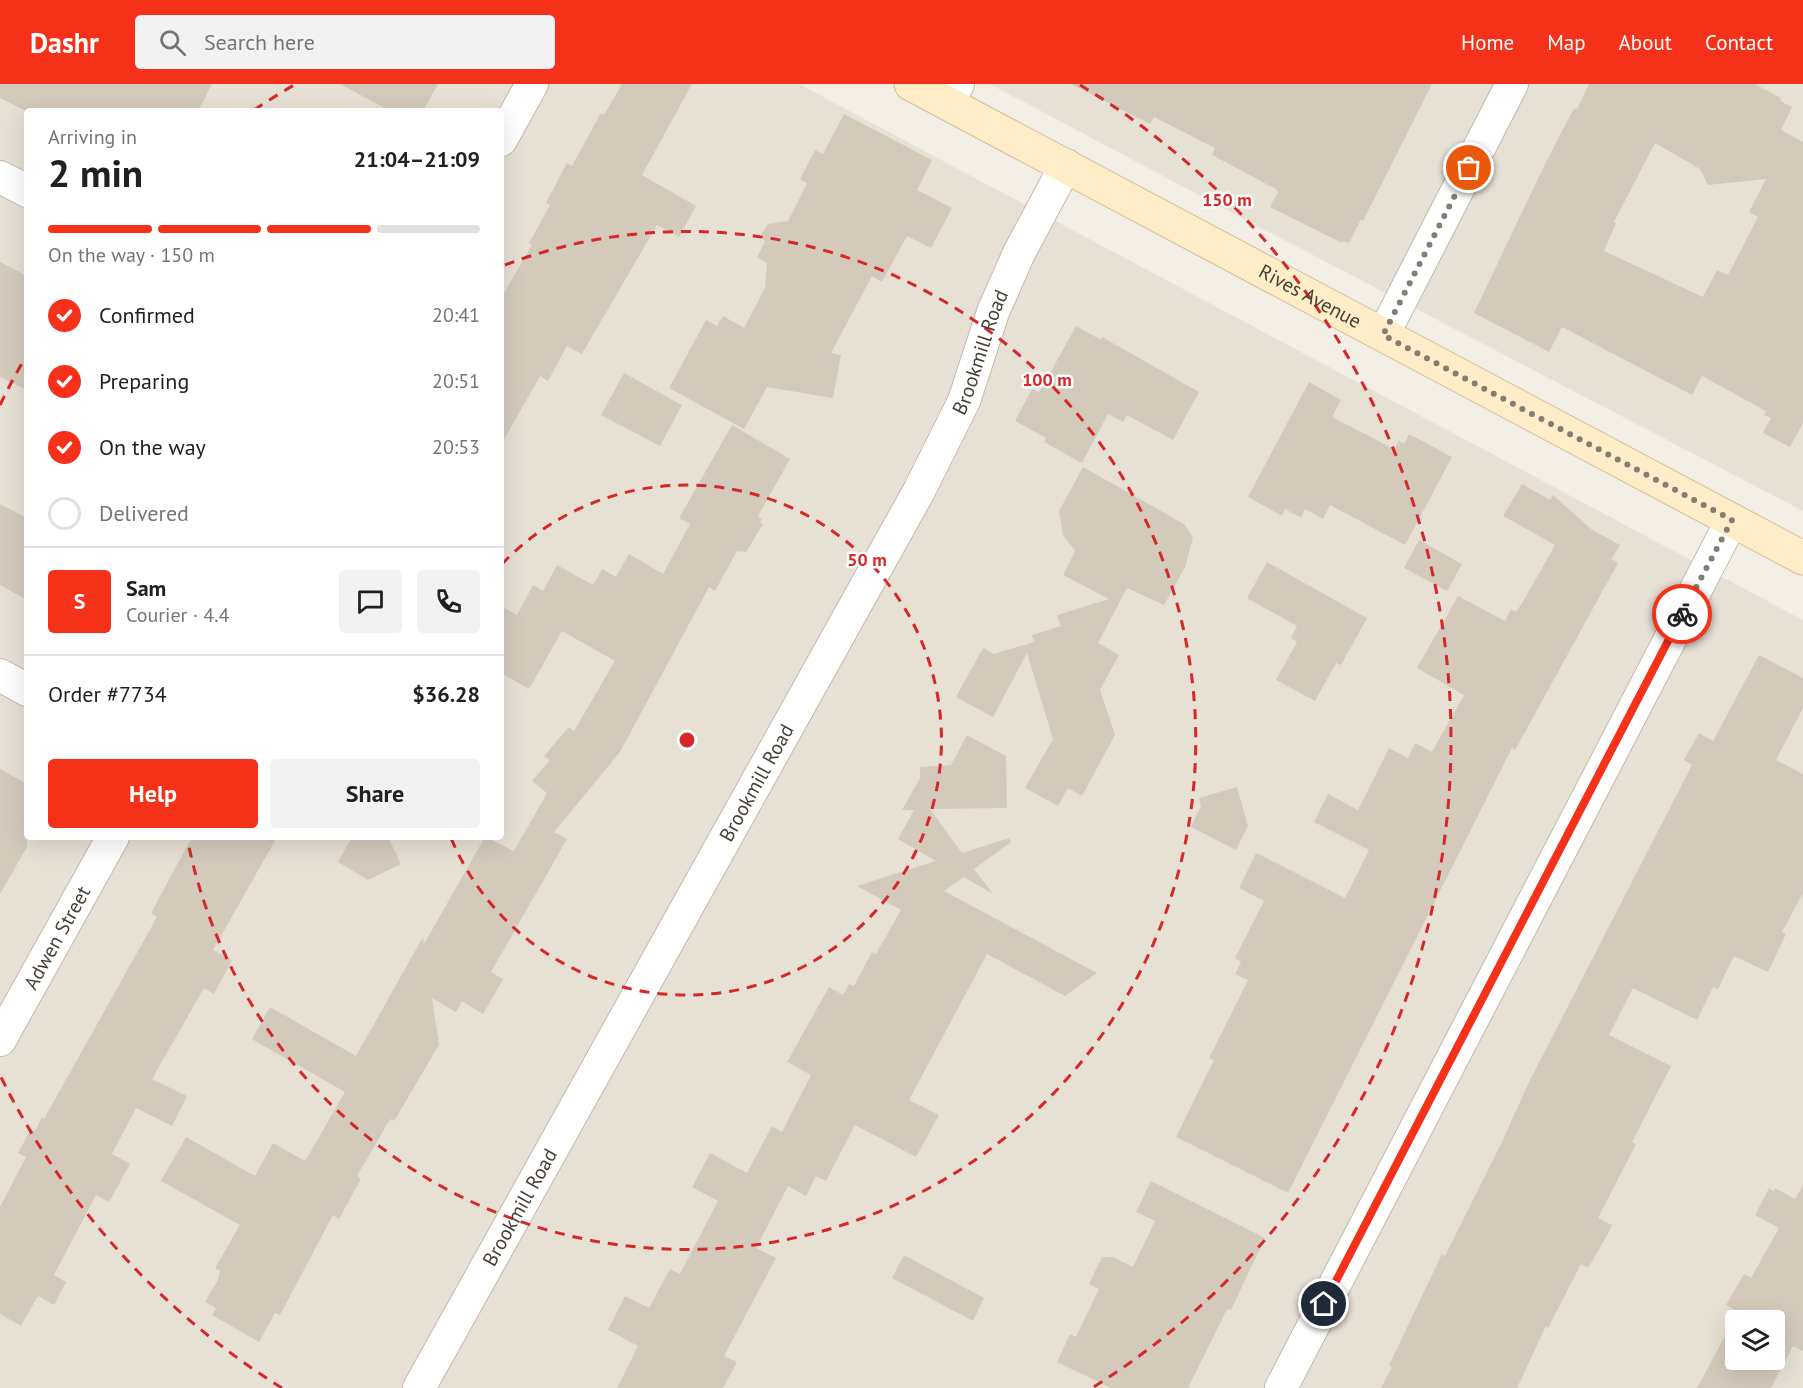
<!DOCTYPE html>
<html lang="en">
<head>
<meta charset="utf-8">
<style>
	:root { --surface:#fff; --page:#f2f2f2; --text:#202124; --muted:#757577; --line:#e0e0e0; --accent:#f6311a }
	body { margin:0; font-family:"PT Sans",sans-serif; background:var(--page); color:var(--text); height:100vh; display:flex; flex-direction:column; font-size:22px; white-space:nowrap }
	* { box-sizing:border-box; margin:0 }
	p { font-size:20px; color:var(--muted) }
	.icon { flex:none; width:33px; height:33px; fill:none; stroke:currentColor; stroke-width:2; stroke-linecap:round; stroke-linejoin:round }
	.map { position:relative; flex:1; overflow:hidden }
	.panel { position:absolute; left:24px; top:24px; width:480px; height:732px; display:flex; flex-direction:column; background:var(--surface); border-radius:6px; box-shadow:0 6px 24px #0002 }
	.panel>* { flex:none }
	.fabs { position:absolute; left:1725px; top:1226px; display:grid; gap:12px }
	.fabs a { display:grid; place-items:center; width:60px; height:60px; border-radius:6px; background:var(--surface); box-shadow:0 6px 24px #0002; font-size:30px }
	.pin { position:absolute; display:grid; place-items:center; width:51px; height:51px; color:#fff; margin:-26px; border:3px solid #fff; border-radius:50%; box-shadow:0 2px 6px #0007 }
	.courier { position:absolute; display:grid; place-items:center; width:60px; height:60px; margin:-30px; border:4px solid #f6311a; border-radius:50%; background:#fff; color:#222; box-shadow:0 2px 8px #0007 }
	.headline em { font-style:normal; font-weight:800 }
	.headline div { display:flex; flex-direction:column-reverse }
	.headline { display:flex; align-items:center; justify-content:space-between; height:102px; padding:0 24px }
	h1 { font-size:39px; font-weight:800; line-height:45px }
	.bar { display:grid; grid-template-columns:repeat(4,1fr); gap:9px 6px; align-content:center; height:72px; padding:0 24px }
	.bar i { height:8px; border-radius:4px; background:var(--line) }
	.bar .on { background:var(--accent) }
	.bar p { grid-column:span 4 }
	.line { display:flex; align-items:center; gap:15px; padding:0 24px; border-top:2px solid var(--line) }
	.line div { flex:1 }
	.round { display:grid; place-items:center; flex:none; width:63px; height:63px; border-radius:6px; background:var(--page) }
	ol { padding:0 24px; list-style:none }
	li { display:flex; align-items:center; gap:18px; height:66px }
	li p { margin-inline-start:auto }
	li .icon { padding:6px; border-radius:50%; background:var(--accent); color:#fff; stroke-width:4 }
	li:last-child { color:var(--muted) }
	li i { width:33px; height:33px; border:3px solid var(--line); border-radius:50% }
	.action { display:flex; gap:12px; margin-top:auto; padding:12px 24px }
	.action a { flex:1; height:69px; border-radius:6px; background:var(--accent); color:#fff; font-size:24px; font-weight:800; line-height:69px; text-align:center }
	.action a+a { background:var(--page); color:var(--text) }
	header { display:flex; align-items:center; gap:36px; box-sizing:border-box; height:84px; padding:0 30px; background:var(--accent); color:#fff }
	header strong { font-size:28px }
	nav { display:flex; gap:33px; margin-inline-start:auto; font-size:21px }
	.search { width:420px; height:54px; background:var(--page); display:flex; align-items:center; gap:15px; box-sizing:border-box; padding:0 21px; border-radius:6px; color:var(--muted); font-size:22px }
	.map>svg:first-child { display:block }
</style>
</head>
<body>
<header>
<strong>Dashr</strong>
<div class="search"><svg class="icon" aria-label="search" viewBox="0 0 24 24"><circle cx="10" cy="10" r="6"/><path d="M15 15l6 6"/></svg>Search here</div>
<nav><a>Home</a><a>Map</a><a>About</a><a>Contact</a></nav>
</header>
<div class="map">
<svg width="1803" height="1304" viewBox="0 0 1803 1304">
	<rect width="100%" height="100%" fill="#f3efe6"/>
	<g fill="#e7e0d5" fill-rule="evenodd">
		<path d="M0,0H799L1803,536V1304H0ZM27,27H501V753H27ZM1736,1236H1774V1275H1736Z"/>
		<polygon points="990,0 1803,0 1803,427 1244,135"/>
	</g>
	<g fill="#d4cabc" fill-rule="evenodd">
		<polygon points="0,0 212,0 198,27 26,27 0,14"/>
		<polygon points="340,0 438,0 423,27 390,27"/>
		<polygon points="622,0 692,0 642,91 696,122 679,153 657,141 582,270 567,262 548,297 540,292 501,361 501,214 532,161 529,159 550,121 546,119 567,79 572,82 601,29 604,31"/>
		<polygon points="1071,0 1432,0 1363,137 1361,135 1349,159 1343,157 1342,159 1270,123 1278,108 1276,105 1212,71 1215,64 1154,33 1150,40"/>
		<path d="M1589,0H1755L1781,14L1780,17L1792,23L1781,46L1803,58V339L1790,363L1763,349L1771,334L1764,331L1766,327L1702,292L1692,311L1562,243L1549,268L1474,229L1544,82L1574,24L1577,25ZM1655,59L1700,85L1708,101L1766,95L1749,128L1758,133L1728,191L1717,186L1703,213L1604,167L1616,139L1614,138Z"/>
		<polygon points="844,30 932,76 917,106 952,124 931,164 907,152 882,198 872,192 831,269 841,271 833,314 767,303 744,345 669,304 706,236 717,242 723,232 744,244 765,204 767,179 757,173 765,158 761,151 768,140 788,137 807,99 800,95 815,66 823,70"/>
		<polygon points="0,178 27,192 27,306 0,293"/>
		<polygon points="1076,242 1101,256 1102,253 1199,308 1173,356 1127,331 1123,338 1108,330 1082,379 1044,358 1046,354 1015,337 1032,305 1039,309"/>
		<polygon points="624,289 682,321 660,362 601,331"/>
		<polygon points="1309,298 1341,316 1332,333 1394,365 1399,357 1404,360 1409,350 1452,373 1405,461 1330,421 1323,435 1305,425 1301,434 1285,425 1282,432 1248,413"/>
		<polygon points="732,341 790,375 758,432 762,435 760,438 763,440 746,468 737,467 715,507 709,503 620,668 554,748 567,755 491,888 503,895 483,930 462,917 456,928 432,914 439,961 394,1037 390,1035 357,1092 361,1095 339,1135 333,1131 280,1231 275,1229 259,1258 212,1231 216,1224 205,1218 218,1196 220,1187 215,1184 240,1141 161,1097 186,1053 255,1092 273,1059 305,1077 345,1008 252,955 270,923 356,972 423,853 424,860 485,753 514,767 547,709 532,697 550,676 544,672 569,643 574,647 615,577 562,547 529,605 501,589 501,522 517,531 533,501 543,507 557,481 593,501 602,485 616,493 629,470 663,490 690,440 679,434"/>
		<polygon points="1083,383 1184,440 1193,454 1185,483 1164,521 1127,504 1098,559 1119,571 1100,606 1115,651 1082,712 1068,704 1058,722 1025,704 1053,655 1027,569 993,633 956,613 983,564 994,570 1034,558 1032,551 1061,542 1057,531 1109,515 1063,491 1075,467 1063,451 1059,427"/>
		<polygon points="1522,400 1550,416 1553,411 1591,445 1620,461 1611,475 1618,479 1515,666 1512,664 1288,1109 1176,1053 1214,976 1209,974 1248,896 1235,890 1241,878 1235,874 1264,817 1239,804 1256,769 1345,814 1369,766 1314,738 1328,710 1358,726 1389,664 1408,674 1415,659 1432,668 1464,611 1417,584 1458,512 1505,537 1511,525 1516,528 1524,516 1555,461 1503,432"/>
		<polygon points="0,420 27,434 27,516 0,501"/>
		<polygon points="1419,456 1462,480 1447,507 1404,484"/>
		<polygon points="1267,478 1367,534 1341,581 1336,579 1315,617 1276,596 1297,558 1291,554 1297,542 1247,514"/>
		<polygon points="1759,571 1803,594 1803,624 1776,676 1803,690 1803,809 1782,848 1786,850 1768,888 1734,872 1718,905 1713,903 1697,936 1633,904 1609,951 1671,982 1632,1058 1636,1060 1598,1134 1612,1141 1610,1146 1588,1184 1581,1180 1548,1244 1546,1242 1517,1304 1381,1304 1392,1283 1389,1281 1442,1170 1445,1172 1502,1058 1528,1000 1692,681 1684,676 1699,649 1713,657"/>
		<polygon points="967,651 1006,672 1007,724 930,725 962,769 1009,754 1011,758 974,785 993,810 964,793 944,807 1097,889 1065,912 987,870 909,1016 939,1031 916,1073 855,1041 826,1097 816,1092 806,1112 788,1102 756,1164 776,1174 724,1272 737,1278 723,1304 617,1304 638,1262 608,1246 625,1212 649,1224 670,1185 680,1190 718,1117 692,1103 710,1069 747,1089 772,1042 782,1048 811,991 787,978 829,903 843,911 849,900 854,902 872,868 876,870 901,826 857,802 936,777 898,755 914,726 902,726 920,694 920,683 951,681"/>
		<polygon points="0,685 27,700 27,763 0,810"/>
		<polygon points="1237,703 1248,742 1236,766 1191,743 1201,722 1199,714"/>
		<polygon points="192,753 277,753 213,866 232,876 214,910 204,904 152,995 187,1012 172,1042 136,1024 112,1070 130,1080 109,1118 96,1111 54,1191 66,1198 54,1221 38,1212 21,1242 0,1230 0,1123 26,1073 18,1069 31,1045 35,1047 42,1033 44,1035 157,833 151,829"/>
		<polygon points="352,753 388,753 401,780 368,796 338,778"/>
		<polygon points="1151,1097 1265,1154 1231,1226 1227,1225 1188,1304 1111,1304 1057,1278 1070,1250 1076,1253 1099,1205 1089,1200 1102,1173 1113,1173 1133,1183 1155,1137 1136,1128"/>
		<path d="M1803,1101V1267L1793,1262L1771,1304H1697L1738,1228L1726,1221L1744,1190L1751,1194L1779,1144L1755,1131L1769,1104L1774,1107L1775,1104L1795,1115ZM1736,1236H1774V1275H1736Z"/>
		<polygon points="904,1171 984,1214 973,1237 892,1194"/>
	</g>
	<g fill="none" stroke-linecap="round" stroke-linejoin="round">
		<g stroke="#c1b9ac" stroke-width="34">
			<g id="street">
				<polyline points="948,19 958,0"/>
				<polyline points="501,56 532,0"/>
				<polyline points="0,93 27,107"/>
				<polyline points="1383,251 1512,0"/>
				<polyline points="0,591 27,606"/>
				<path id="s1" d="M0,956L113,753"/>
				<path id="s2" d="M419,1304L919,407L964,317L993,228L1019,169L1066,81"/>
				<polyline points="1281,1304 1732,436"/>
			</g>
		</g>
		<g stroke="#d2c097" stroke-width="35">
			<g id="secondary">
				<path id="s3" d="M911,0L1803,474"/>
			</g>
		</g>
		<use href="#street" stroke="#fff" stroke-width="32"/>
		<use href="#secondary" stroke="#feedc6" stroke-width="33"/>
	</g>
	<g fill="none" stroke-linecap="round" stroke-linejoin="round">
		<polyline stroke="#837d74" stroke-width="6" stroke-dasharray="0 10.8" points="1469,84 1383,251 1732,436 1682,530"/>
		<polyline stroke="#f6311a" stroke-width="8" points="1324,1220 1682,530"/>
	</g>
	<g fill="none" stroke="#d62828" stroke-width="3" stroke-dasharray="10 8">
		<path d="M502 480A255 255 0 1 1 451 754"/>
		<path d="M505 181A509 509 0 1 1 187 753"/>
		<path d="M282 1304A764 764 0 0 1 0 991M0 321A764 764 0 0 1 25 274M254 26A764 764 0 0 1 294 1M1080 1A764 764 0 0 1 1092 1304"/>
	</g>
	<g text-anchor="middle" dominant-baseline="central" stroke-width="5" stroke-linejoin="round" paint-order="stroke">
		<g font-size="20" fill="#463f36" stroke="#fff">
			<text stroke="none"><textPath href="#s3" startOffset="452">Rives Avenue</textPath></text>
			<text stroke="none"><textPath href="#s2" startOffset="1179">Brookmill Road</textPath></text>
			<text stroke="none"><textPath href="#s2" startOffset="693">Brookmill Road</textPath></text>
			<text stroke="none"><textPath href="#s1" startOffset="117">Adwen Street</textPath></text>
			<text stroke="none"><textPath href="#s2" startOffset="207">Brookmill Road</textPath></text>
		</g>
	</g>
	<circle cx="687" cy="656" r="9" fill="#d62828" stroke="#fff" stroke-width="3"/>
	<g font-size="18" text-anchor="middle" font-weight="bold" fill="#d62828" stroke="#fff" stroke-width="5" stroke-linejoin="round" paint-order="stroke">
		<text x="1227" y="122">150 m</text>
		<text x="1047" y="302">100 m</text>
		<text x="867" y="482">50 m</text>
	</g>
</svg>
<div class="fabs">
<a><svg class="icon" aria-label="layers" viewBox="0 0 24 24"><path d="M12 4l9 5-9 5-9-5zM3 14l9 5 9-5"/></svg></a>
</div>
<div class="pin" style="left:1469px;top:84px;background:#ea580c"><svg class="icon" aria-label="bag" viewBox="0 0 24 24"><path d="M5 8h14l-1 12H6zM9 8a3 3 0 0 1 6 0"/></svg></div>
<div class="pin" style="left:1324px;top:1220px;background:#1f2937"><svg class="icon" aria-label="home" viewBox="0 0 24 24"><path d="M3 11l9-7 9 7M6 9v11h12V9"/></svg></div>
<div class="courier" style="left:1682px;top:530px"><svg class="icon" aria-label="bike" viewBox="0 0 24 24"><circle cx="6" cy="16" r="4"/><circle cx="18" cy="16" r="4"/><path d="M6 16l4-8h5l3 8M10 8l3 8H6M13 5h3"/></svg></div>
<section class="panel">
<div class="headline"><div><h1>2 min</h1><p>Arriving in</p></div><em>21:04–21:09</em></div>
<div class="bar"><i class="on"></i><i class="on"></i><i class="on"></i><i></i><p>On the way · 150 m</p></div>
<ol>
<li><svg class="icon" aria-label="check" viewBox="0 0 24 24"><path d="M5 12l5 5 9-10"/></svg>Confirmed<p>20:41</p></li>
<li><svg class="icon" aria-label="check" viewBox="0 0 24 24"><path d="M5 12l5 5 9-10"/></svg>Preparing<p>20:51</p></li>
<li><svg class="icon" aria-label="check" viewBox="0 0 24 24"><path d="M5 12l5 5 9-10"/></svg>On the way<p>20:53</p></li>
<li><i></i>Delivered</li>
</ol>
<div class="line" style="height:108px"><b class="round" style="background:var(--accent);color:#fff">S</b><div><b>Sam</b><p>Courier · 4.4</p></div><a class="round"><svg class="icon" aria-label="chat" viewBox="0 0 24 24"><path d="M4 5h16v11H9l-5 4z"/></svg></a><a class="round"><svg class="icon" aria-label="phone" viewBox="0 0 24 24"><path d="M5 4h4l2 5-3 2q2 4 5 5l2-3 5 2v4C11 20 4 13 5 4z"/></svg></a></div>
<div class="line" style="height:78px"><div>Order #7734</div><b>$36.28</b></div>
<div class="action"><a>Help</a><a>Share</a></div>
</section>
</div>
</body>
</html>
